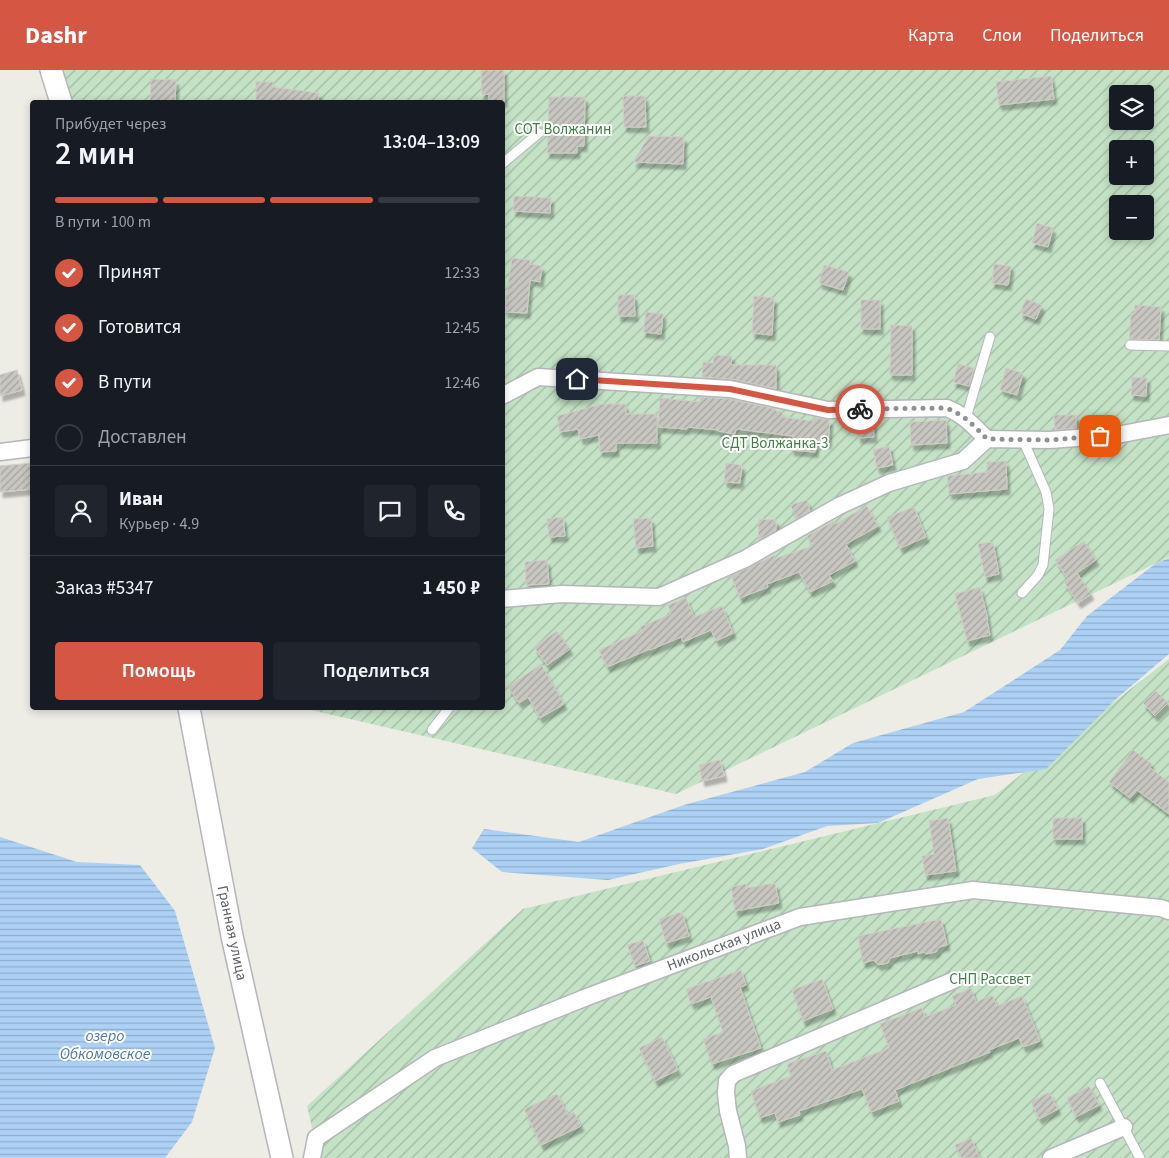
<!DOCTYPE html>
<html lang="ru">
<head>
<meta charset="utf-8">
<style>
	:root { --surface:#171b24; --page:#20242c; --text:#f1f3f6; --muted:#9ea1a6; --line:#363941; --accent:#d45643 }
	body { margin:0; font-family:"Source Sans 3",sans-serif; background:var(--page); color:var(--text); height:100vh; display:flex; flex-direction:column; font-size:19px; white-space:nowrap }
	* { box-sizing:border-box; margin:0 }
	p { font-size:16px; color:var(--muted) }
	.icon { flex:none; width:28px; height:28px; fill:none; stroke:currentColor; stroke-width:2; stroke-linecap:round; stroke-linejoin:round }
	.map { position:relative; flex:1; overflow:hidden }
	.details { position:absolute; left:30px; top:30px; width:475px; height:610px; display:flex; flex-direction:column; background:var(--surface); border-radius:5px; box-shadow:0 2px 8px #0003 }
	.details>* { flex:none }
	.buttons { position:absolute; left:1109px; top:15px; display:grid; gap:10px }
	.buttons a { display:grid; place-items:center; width:45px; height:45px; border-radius:5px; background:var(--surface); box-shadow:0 2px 8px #0003; font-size:25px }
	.pin { position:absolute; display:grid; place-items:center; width:42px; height:42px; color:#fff; margin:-21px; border-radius:10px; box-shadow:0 2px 8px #0006 }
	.courier { position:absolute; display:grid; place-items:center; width:50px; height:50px; margin:-25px; border:4px solid #d45643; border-radius:50%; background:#fff; color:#222; box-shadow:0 1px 6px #0007 }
	.overview em { font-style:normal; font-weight:600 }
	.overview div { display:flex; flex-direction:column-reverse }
	.overview { display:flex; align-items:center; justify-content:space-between; height:85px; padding:0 25px }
	h1 { font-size:32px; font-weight:600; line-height:38px }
	.bar { display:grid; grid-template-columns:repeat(4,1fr); gap:8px 5px; align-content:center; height:60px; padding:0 25px }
	.bar i { height:6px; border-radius:4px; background:var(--line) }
	.bar .current { background:var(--accent) }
	.bar p { grid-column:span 4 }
	.line { display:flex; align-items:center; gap:12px; padding:0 25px; border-top:1px solid var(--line) }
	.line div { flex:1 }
	.round { display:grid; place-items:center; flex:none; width:52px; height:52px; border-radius:5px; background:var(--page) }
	ol { padding:0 25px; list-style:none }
	li { display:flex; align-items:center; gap:15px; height:55px }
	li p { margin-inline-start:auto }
	li .icon { padding:5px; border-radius:50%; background:var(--accent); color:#fff; stroke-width:4 }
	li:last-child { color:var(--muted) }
	li i { width:28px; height:28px; border:2px solid var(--line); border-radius:50% }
	.cta { display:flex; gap:10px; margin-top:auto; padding:10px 25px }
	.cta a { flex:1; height:58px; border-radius:5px; background:var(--accent); color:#fff; font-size:20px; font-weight:600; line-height:58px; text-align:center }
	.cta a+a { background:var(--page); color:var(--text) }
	header { display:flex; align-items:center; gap:30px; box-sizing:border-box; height:70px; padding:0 25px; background:var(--accent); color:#fff }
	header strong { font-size:24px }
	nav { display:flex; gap:28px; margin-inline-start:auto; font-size:18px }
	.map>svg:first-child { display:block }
</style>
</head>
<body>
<header>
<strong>Dashr</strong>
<nav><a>Карта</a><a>Слои</a><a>Поделиться</a></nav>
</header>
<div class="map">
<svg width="1169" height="1088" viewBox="0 0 1169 1088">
	<defs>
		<pattern id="garden-furrows" width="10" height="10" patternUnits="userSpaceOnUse" patternTransform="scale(1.25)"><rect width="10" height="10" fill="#c4e2c6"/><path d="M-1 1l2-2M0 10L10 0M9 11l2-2" fill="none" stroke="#a2baa4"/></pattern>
		<pattern id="water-rules" width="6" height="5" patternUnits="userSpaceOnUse" patternTransform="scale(1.25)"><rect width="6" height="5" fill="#add1f5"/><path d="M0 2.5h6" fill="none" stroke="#90adca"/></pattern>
		<pattern id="building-hatch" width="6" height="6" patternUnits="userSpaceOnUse" patternTransform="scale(1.25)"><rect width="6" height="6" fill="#c8c6c1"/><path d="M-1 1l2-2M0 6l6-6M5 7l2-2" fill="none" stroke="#a6a4a0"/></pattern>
		<filter id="shadow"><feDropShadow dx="3" dy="5.5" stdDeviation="1" flood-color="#0004"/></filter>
	</defs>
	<rect width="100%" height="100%" fill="#edece5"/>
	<g fill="url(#garden-furrows)" fill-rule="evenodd">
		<path d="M57,0H1169V487L676,724L302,638H502V32H72ZM1118,24H1145V51H1118ZM1118,79H1145V106H1118ZM1118,134H1145V161H1118Z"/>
		<polygon points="1169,589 1169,1088 319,1088 307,1036 523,839 995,725"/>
	</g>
	<g fill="url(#water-rules)">
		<polygon points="1169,488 1169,584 1116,629 1046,699 978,709 878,753 827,756 763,779 679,794 608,810 502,802 472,778 484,759 579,772 684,735 805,702 853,673 964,642 1060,580 1087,546 1155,494"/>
		<polygon points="0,767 77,792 140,795 175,841 215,978 192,1052 165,1088 0,1088"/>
	</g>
	<g fill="url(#building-hatch)" stroke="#d1cdc4" filter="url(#shadow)">
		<polygon points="481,0 504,0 504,32 489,32 489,24 482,25"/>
		<polygon points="1051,6 1054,29 999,35 996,12"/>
		<polygon points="151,9 176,10 175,32 150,32"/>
		<polygon points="256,12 273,12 273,17 319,23 318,32 256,32"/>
		<polygon points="623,26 645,26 646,57 624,57"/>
		<polygon points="549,27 585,27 584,76 577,76 577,83 547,83"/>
		<polygon points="649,66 684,67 683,94 633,92"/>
		<polygon points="514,126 551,128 550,143 513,141"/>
		<polygon points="1037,153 1053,158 1048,177 1032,173"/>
		<polygon points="512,188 530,190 530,194 542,196 540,212 530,210 527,243 505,242 506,225 507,225"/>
		<polygon points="994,194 1011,196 1008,215 992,213"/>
		<polygon points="824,195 849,202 843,220 819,213"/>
		<polygon points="618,225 634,225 635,246 618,246"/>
		<polygon points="754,226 774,228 772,265 752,263"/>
		<polygon points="1026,229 1042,235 1036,249 1020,243"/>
		<rect x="861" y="230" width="19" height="29"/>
		<polygon points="1135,235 1161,237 1159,270 1129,269 1131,243 1134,244"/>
		<polygon points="646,242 663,244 661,264 643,262"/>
		<polygon points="891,255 912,256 912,305 890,305"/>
		<polygon points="714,285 732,286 731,295 776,295 776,319 732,309 702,307 703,292 713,293"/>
		<polygon points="958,294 974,298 969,316 953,312"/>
		<polygon points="1006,298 1023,303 1017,325 1000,320"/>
		<polygon points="17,300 22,320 0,326 0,305"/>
		<polygon points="1132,307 1147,308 1146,326 1131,325"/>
		<polygon points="700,327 729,329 776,339 776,341 783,342 782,347 813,351 814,348 830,350 828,373 816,372 815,382 791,380 793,366 736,359 735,364 718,361 718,360 687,357 687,359 658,357 660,328 700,332"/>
		<polygon points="603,334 625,334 626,344 657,344 657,373 616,373 616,381 600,382 599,365 580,369 578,359 560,362 557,346"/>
		<polygon points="1054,345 1076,345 1076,358 1055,360"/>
		<polygon points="873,349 874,367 858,368 857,350"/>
		<polygon points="946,350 947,373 911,375 910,352"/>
		<polygon points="889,376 893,395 877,398 873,380"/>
		<polygon points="1006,391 1007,419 949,424 947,406 987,402 987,392"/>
		<polygon points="32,393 32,419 0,422 0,396"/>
		<polygon points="726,393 742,395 740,413 724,412"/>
		<polygon points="807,430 810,441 797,448 790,435"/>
		<polygon points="867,436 878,456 846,474 855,491 829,505 833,511 810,522 799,502 767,514 768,517 740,528 731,506 775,485 774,489 812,476 807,466 834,451 835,454"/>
		<polygon points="914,437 926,467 900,478 887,447"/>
		<polygon points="563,447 565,466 549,467 547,449"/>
		<polygon points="651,448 653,476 636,478 633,449"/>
		<polygon points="759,449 776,450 776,460 758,470"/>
		<polygon points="1084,471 1096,490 1068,509 1055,490"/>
		<polygon points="993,472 999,504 985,507 978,474"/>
		<polygon points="547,490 549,514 526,515 525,492"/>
		<polygon points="1077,503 1091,524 1078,533 1064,512"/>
		<polygon points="980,517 988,550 987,551 990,565 967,571 955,524"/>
		<polygon points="686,528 694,547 722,536 733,563 716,571 711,560 683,572 681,567 650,580 650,579 607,597 599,580 642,561 640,557 671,544 668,535"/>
		<polygon points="557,561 570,579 547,595 534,577"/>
		<polygon points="541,594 564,634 540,648 528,627 519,633 508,617"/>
		<polygon points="1156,621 1168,633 1155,646 1143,633"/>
		<polygon points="1133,680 1152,694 1149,697 1169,712 1169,744 1137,720 1130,728 1109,712"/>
		<polygon points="720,690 724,706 702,711 699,695"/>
		<polygon points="948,748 956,801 925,805 922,786 934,784 929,751"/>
		<rect x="1053" y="748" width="29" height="21"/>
		<polygon points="775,813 779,833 735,841 731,817 746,814 747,818"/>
		<polygon points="682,842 689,866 666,873 659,849"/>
		<polygon points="941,849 947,875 939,877 936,882 926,884 924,882 918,884 918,881 890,888 888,893 878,895 874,890 863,893 858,866"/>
		<polygon points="643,870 650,891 635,896 627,875"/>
		<polygon points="741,900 746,915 740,917 761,978 712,994 703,969 723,962 711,927 691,934 686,919"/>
		<polygon points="822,909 833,939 803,951 792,920"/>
		<polygon points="971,918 976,932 992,925 997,936 1022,926 1040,971 1023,977 1019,968 989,980 990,982 895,1020 899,1031 871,1042 862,1019 799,1041 800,1045 778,1052 775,1043 760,1048 751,1021 791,1006 787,994 826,981 832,1000 889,978 880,954 922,938 925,947 956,935 952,926"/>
		<polygon points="662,967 678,1000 655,1011 639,978"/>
		<polygon points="1089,1016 1099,1035 1076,1047 1067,1028"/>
		<polygon points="1049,1022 1058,1039 1039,1049 1031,1032"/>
		<polygon points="557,1024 568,1045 574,1042 581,1056 541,1075 524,1039"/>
		<polygon points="971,1068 980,1088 961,1088 955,1075"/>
	</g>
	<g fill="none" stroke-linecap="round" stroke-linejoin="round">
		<g stroke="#b5b6ba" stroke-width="11">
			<g id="service">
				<polyline points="502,94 539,63"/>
				<polyline points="1130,275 1169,276"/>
				<polyline points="966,348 990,267"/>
				<polyline points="1022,523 1038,505 1043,495 1049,439 1046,422 1023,370"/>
				<polyline points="432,660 449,638"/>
				<polyline points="1100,1013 1140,1088"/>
			</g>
		</g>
		<g stroke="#b5b6ba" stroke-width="19">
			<g id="minor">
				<path d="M502,326L538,307L730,319L828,340L947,338C965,345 973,356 987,369"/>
				<polyline points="0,382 32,378"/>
				<polyline points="502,529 562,524 659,527 745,489 839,436 889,413 963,391 987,369 1050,370 1117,365 1169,355"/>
				<polyline points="312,1088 316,1068 435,988 587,927 800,847 973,820 1161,838 1169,841"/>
				<polyline points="738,1088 737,1076 728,1041 726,1023 727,1011 733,1004 954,910"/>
				<polyline points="1051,1088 1124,1057"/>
			</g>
		</g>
		<g stroke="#b5b6ba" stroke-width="24">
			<g id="tertiary">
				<polyline points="51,0 61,32"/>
				<polyline points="189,638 232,866 282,1088"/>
			</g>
		</g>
		<use href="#service" stroke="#fff" stroke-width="9"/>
		<use href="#minor" stroke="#fff" stroke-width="16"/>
		<use href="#tertiary" stroke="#fff" stroke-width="21"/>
	</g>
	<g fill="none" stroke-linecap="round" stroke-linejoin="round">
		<path stroke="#8f9090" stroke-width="5" stroke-dasharray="0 9" d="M860,339L946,338C965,345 974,356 987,369L1050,370L1100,366"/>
		<polyline stroke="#d45643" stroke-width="6" points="577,309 730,319 828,340 860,339"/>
	</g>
	<g text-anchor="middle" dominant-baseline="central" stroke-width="4" stroke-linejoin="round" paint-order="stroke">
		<g font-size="15" fill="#3f7f46" stroke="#fff">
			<text x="563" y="59">СОТ Волжанин</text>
			<text x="775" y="373">СДТ Волжанка-3</text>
			<text x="990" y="909">СНП Рассвет</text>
		</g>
		<g font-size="15" fill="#5c5f63" stroke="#fff">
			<text transform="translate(232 863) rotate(78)">Гранная улица</text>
			<text transform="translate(724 875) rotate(-21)">Никольская улица</text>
		</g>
		<g font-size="16" font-style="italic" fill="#5078ad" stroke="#fff">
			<text x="105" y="966">озеро<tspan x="105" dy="18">Обкомовское</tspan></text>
		</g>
	</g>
</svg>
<div class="buttons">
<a><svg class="icon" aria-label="layers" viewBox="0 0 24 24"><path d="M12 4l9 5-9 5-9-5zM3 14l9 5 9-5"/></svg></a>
<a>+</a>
<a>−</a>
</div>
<div class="pin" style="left:1100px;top:366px;background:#ea580c"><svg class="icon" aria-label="bag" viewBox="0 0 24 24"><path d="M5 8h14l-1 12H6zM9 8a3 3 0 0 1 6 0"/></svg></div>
<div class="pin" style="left:577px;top:309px;background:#1f2937"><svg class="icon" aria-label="home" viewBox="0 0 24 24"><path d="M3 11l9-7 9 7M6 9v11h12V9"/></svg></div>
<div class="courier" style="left:860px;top:339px"><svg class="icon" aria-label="bike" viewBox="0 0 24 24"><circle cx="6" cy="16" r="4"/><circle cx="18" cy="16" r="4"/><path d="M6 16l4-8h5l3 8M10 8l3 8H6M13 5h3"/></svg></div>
<section class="details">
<div class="overview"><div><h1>2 мин</h1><p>Прибудет через</p></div><em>13:04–13:09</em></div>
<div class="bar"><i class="current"></i><i class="current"></i><i class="current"></i><i></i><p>В пути · 100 m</p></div>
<ol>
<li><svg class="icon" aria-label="check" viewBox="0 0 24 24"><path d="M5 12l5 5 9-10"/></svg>Принят<p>12:33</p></li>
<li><svg class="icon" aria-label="check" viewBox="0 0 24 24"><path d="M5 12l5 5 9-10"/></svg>Готовится<p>12:45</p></li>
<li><svg class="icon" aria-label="check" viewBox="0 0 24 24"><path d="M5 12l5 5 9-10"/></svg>В пути<p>12:46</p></li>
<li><i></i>Доставлен</li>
</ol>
<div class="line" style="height:90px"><a class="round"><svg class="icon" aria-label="person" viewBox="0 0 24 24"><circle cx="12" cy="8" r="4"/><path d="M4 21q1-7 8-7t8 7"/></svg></a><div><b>Иван</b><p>Курьер · 4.9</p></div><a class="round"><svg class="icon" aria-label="chat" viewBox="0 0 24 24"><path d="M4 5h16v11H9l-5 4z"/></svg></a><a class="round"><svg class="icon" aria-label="phone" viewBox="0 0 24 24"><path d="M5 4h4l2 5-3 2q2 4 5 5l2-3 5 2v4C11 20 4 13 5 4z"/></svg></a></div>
<div class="line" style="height:65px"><div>Заказ #5347</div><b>1 450 ₽</b></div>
<div class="cta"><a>Помощь</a><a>Поделиться</a></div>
</section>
</div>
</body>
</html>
